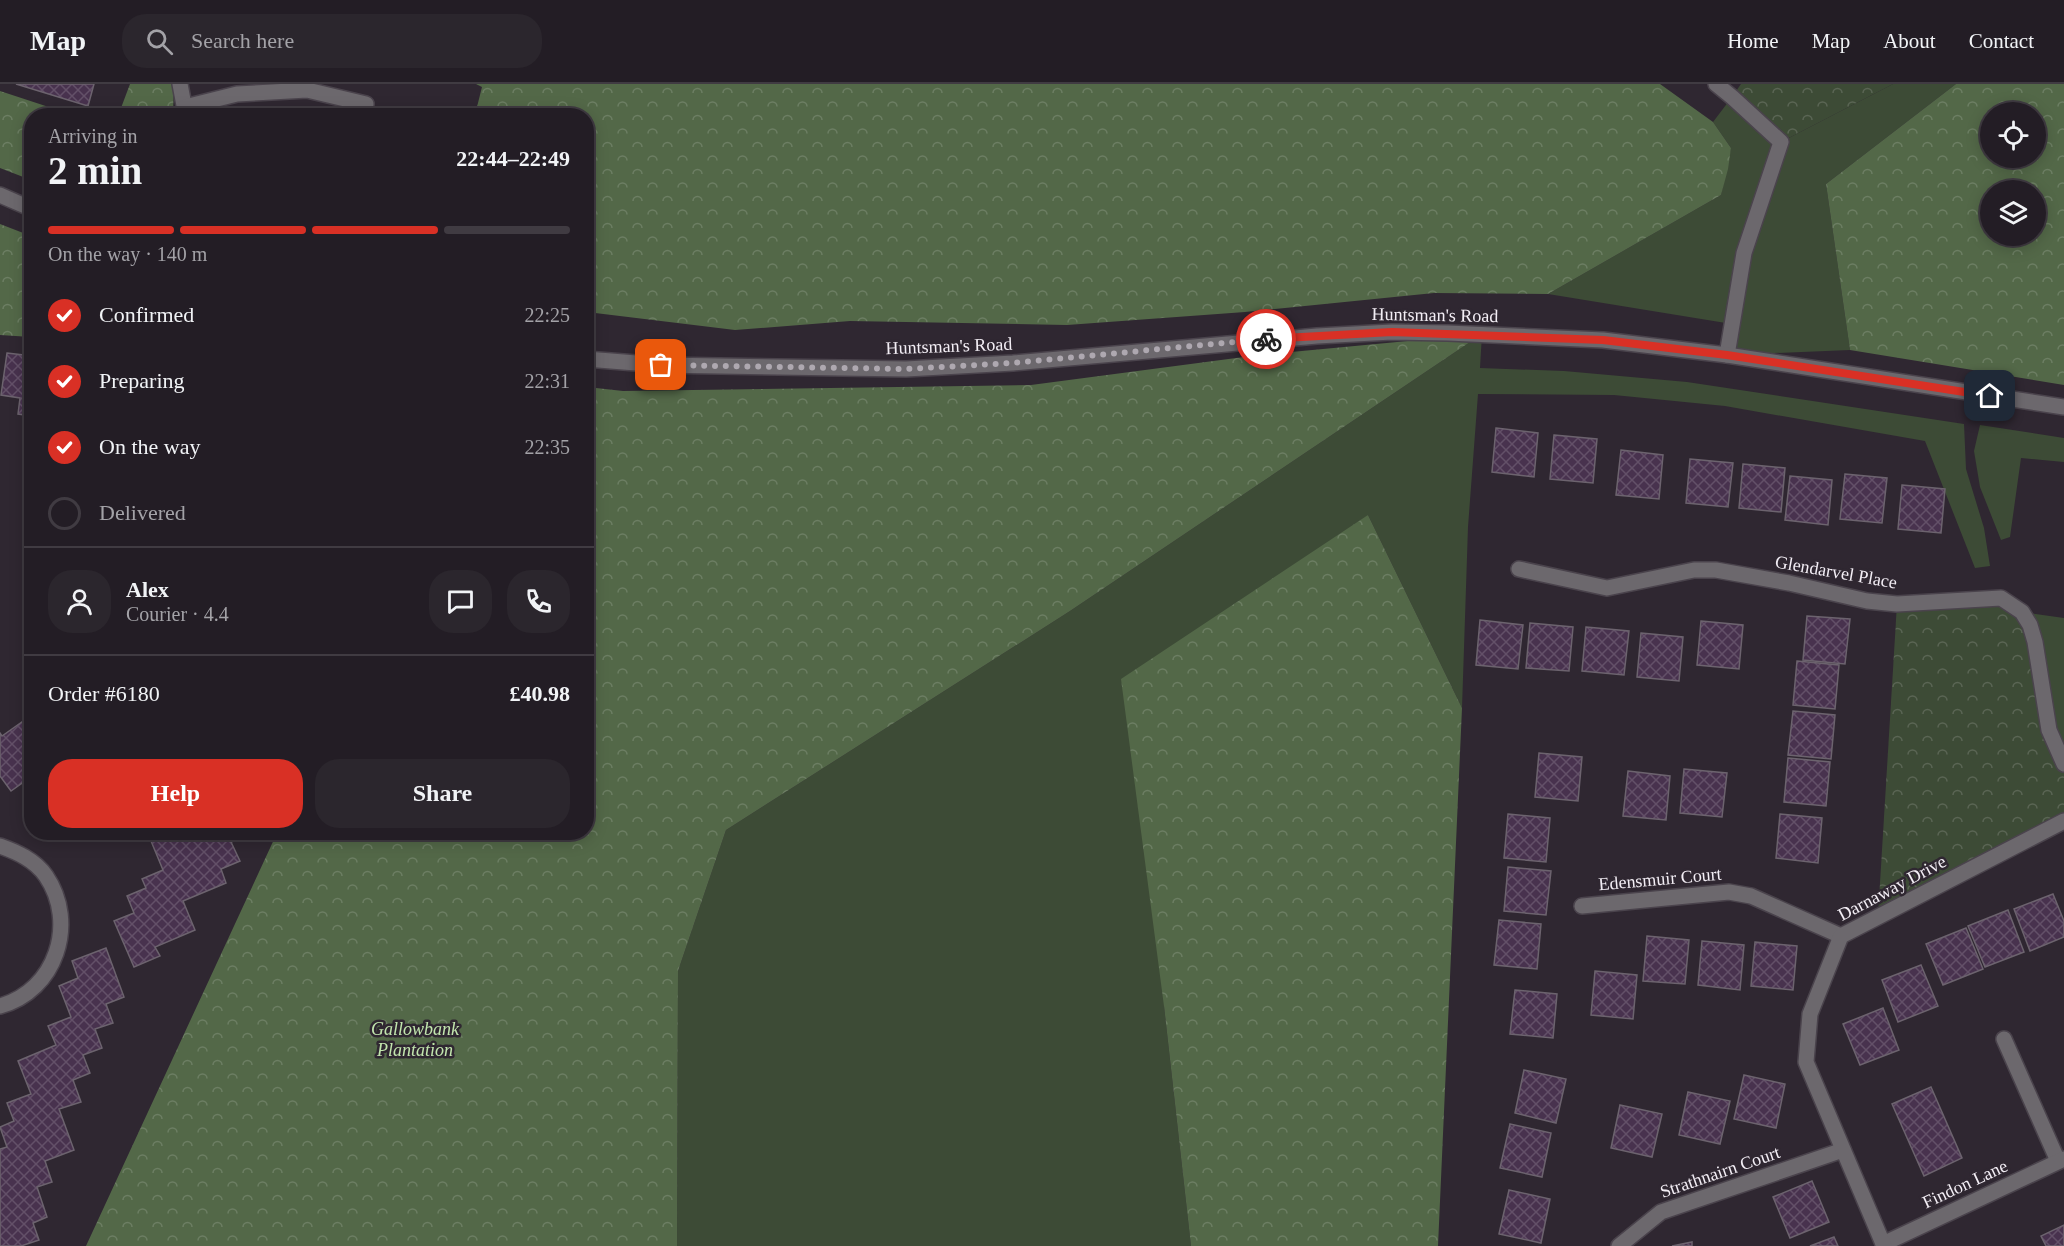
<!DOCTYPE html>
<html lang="en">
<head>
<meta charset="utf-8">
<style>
	:root { --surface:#231d25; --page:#2b262d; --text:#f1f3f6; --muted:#a3a2a7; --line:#403b42; --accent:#d93025 }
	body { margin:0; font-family:"Times New Roman",serif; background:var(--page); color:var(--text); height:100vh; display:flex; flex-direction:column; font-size:22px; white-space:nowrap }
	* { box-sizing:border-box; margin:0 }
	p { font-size:20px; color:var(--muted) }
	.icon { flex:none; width:33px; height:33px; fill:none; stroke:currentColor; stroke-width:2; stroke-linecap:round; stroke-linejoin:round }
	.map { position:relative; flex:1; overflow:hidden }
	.details { position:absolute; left:24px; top:24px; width:570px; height:732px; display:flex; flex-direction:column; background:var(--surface); border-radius:24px; box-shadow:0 3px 15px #0003,0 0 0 2px var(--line) }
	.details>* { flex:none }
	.buttons { position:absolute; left:1980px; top:18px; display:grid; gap:12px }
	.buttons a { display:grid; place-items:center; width:66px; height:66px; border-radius:50%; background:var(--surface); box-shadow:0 3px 15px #0003,0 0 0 2px var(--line); font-size:30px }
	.pin { position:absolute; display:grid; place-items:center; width:51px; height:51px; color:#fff; margin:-26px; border-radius:12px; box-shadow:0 3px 9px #0006 }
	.courier { position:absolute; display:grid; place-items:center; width:60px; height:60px; margin:-30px; border:4px solid #d93025; border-radius:50%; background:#fff; color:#222; box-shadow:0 2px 8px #0007 }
	.head em { font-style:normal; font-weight:600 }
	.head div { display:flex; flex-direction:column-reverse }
	.head { display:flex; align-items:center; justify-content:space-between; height:102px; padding:0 24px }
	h1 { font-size:39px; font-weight:600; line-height:45px }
	.bar { display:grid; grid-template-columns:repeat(4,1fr); gap:9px 6px; align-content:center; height:72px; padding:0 24px }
	.bar i { height:8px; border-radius:4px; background:var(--line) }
	.bar .active { background:var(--accent) }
	.bar p { grid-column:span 4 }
	.line { display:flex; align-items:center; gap:15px; padding:0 24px; border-top:2px solid var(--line) }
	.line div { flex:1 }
	.round { display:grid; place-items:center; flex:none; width:63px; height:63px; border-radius:24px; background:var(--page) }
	ol { padding:0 24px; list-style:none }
	li { display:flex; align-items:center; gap:18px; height:66px }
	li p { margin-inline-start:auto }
	li .icon { padding:6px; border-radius:50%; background:var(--accent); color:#fff; stroke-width:4 }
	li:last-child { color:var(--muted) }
	li i { width:33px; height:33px; border:3px solid var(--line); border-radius:50% }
	.primary-button { display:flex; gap:12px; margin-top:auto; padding:12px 24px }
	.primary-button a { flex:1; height:69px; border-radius:24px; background:var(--accent); color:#fff; font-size:24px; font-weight:600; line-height:69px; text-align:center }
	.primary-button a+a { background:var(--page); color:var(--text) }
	header { display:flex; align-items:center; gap:36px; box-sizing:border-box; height:84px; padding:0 30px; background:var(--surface); border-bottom:2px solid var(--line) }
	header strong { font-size:28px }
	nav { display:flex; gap:33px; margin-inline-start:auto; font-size:21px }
	.search { width:420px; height:54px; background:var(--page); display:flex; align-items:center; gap:15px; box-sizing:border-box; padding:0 21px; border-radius:24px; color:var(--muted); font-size:22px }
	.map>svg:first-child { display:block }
</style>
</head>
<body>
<header>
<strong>Map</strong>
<div class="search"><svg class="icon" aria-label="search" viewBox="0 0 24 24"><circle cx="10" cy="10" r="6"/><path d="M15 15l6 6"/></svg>Search here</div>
<nav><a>Home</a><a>Map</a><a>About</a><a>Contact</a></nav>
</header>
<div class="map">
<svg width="2064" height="1162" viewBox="0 0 2064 1162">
	<defs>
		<pattern id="forest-crowns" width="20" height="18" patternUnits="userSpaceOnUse" patternTransform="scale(1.5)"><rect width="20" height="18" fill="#536848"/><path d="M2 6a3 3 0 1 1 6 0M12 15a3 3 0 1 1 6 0" fill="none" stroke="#6c7e63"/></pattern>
		<pattern id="park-crowns" width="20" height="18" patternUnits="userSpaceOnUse" patternTransform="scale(1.5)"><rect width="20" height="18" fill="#3d4b36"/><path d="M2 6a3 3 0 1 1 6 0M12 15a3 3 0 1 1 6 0" fill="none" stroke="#5a6554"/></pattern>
		<pattern id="building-cross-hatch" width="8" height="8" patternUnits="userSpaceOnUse" patternTransform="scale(1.5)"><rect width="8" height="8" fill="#48324e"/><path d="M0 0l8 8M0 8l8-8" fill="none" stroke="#635068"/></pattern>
	</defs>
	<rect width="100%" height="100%" fill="#2f2731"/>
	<g fill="#3d4b36">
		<polygon points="1893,0 1956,0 1826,100 1850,266 1727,271 1732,240 1548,210 1721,111 1731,64 1713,38 1732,13 1781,58"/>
		<polygon points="1482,250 1480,284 1564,287 1687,298 1964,340 1966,385 1984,444 1990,482 1975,484 1925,357 1725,322 1614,311 1478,310 1468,443 1462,624 1368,431 1164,922 1191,1162 677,1162 678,887 726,746 1070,527"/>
		<polygon points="1980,341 2064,354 2064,378 2021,374 2010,453 2001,456 1980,403 1974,367"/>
		<polygon points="2022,528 2064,534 2064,680"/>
	</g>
	<g fill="url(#forest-crowns)" fill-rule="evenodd">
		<polygon points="130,0 174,0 173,31 118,32"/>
		<polygon points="476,0 1660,0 1713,38 1731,64 1728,85 1721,111 1548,210 1434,209 1245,228 1067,241 850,237 735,246 587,228 586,32 475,31 482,3"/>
		<path d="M1956,0H2064V301L1850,266L1826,100ZM1990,28H2036V74H1990ZM1990,106H2036V152H1990Z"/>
		<polygon points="0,7 73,31 32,32 31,96 0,84"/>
		<polygon points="0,140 31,152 31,253 0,251"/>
		<polygon points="1482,250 1070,527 726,746 678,887 677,1162 86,1162 277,749 586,748 587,303 623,307 1031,301 1259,271"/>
		<polygon points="1368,431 1462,624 1438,1162 1191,1162 1164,922 1121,595"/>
	</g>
	<g fill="url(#park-crowns)">
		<polygon points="1741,0 1893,0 1781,58 1732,13"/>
		<polygon points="2001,514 2022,528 2064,680 2064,737 1878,832 1897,520"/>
	</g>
	<g fill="url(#building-cross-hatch)" stroke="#6c636e" stroke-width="1.5">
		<polygon points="16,0 94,0 88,22"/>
		<polygon points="7,269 32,272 32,332 18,330 20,314 1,311"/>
		<polygon points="1496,344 1538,349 1534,393 1492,388"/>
		<polygon points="1554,351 1597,355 1593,399 1550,395"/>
		<polygon points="1621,366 1663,371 1659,415 1616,411"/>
		<polygon points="1690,375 1733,379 1728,423 1686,419"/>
		<polygon points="1743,380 1785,384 1781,428 1739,424"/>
		<polygon points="1845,390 1887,394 1882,439 1840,435"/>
		<polygon points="1790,392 1832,396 1828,441 1785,436"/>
		<polygon points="1902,401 1945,405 1941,449 1898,445"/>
		<polygon points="1807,532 1850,535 1845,580 1803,576"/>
		<polygon points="1480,536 1523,541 1518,585 1476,581"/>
		<polygon points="1701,537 1743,541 1739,585 1697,581"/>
		<polygon points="1530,539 1573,543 1569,587 1526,584"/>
		<polygon points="1586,543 1629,547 1624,591 1582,587"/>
		<polygon points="1641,549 1683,553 1679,597 1637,593"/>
		<polygon points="1797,577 1839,581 1835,625 1793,621"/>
		<polygon points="1793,627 1835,631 1831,675 1788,671"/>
		<polygon points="29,633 32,636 32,700 28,695 11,707 0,692 0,649 2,652"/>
		<polygon points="1539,669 1582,673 1578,717 1535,713"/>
		<polygon points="1788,674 1830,678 1826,722 1784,718"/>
		<polygon points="1684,685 1727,689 1722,733 1680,729"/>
		<polygon points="1628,687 1670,692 1666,736 1623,732"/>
		<polygon points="1508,730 1550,734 1546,778 1504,774"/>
		<polygon points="1780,730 1822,734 1818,779 1776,774"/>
		<polygon points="166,748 245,748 246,752 231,758 240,777 221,785 226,799 183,817 195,846 155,863 160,872 134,883 114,837 134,829 127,812 146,804 142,795 163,786 151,757 167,751"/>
		<polygon points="1508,783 1551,787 1546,831 1504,827"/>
		<polygon points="2053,810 2064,837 2064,853 2030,867 2014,825"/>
		<polygon points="2008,826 2024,868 1985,883 1968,842"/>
		<polygon points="1499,836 1541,840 1537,885 1494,881"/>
		<polygon points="1966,844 1983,885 1943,901 1926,860"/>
		<polygon points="1647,852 1689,856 1685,900 1643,897"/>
		<polygon points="1702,857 1744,861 1740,906 1698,901"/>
		<polygon points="1755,858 1797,862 1793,906 1751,902"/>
		<polygon points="106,864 124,913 106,920 113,939 95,945 102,964 83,971 90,989 73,996 81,1018 59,1025 74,1066 45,1077 52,1098 37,1103 47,1133 33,1139 39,1156 21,1162 0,1162 0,1065 7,1063 0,1043 14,1037 7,1019 31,1010 18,977 56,961 48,942 71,933 59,902 78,894 72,877"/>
		<polygon points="1921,881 1938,922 1898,938 1882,896"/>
		<polygon points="1595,887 1637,891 1633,935 1591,931"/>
		<polygon points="1515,906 1557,910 1553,954 1510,950"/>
		<polygon points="1883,924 1899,966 1860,981 1843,940"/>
		<polygon points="1524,986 1566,995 1556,1039 1515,1029"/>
		<polygon points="1744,991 1785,1000 1776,1044 1734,1035"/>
		<polygon points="1931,1003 1962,1074 1924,1092 1892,1020"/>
		<polygon points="1688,1008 1730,1017 1720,1060 1679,1051"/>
		<polygon points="1620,1021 1662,1030 1652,1073 1611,1064"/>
		<polygon points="1510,1040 1551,1049 1542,1093 1500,1084"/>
		<polygon points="1812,1097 1829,1138 1790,1154 1773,1113"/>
		<polygon points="1509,1106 1550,1115 1541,1159 1499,1150"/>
		<polygon points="2064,1141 2064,1162 2046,1162 2041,1152"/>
		<polygon points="1834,1153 1838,1162 1810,1162"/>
		<polygon points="1692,1158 1692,1162 1672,1162"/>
	</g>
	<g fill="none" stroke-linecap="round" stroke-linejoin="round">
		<g stroke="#4a434c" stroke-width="18">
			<g id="service">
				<polyline points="1716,0 1732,13 1781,58 1744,169 1727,271"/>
				<polyline points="2004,955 2058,1077"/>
			</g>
		</g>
		<g stroke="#4a434c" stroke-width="18">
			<g id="minor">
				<polyline points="180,0 186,32"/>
				<polyline points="185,23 237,10 307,6 366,20"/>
				<polyline points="1519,485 1607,504 1694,486 1716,486 1789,499 1867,517 1897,520 2001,514 2022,528 2030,541 2035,558 2049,646 2064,680"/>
				<path d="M0,762C17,768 35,776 46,792C78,839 56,907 0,922"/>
				<polyline points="1582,822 1729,808 1751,812 1841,852"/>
				<polyline points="1883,1160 2064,1075"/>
				<polyline points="1619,1162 1661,1128 1843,1066"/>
				<polyline points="1884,1162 1806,978 1810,930 1841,852 2064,737"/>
			</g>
		</g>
		<g stroke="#4a434c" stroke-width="18">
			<g id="tertiary">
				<polyline points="0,111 32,125"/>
				<polyline points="586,275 661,281 906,285 1013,279 1317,252 1392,248 1448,249 1603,256 1727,271 2064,323"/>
			</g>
		</g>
		<use href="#service" stroke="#6c686d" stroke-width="15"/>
		<use href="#minor" stroke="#6c686d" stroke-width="15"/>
		<use href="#tertiary" stroke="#6c686d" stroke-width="15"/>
	</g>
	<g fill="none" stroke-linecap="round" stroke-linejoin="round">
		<polyline stroke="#aea8b0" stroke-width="6" stroke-dasharray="0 10.8" points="661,281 906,285 1013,279 1266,255"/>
		<polyline stroke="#d93025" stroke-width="8" points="1266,255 1392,248 1603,256 1727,271 1990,312"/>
	</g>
	<g text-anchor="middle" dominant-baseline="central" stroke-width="5" stroke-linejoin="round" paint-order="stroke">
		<g font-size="18" fill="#f3eef5" stroke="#2f2731">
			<text transform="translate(1435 231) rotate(1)">Huntsman's Road</text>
			<text transform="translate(949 262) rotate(-2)">Huntsman's Road</text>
			<text transform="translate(1836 488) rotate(10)">Glendarvel Place</text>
			<text transform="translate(1660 795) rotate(-5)">Edensmuir Court</text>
			<text transform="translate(1892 804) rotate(-28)">Darnaway Drive</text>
			<text transform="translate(1720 1088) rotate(-19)">Strathnairn Court</text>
			<text transform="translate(1965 1100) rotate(-25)">Findon Lane</text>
		</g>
		<g font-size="18" font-style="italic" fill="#c2e6ae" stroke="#2f2731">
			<text x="415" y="945">Gallowbank<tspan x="415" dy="21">Plantation</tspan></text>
		</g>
	</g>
</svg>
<div class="buttons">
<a><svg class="icon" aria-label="locate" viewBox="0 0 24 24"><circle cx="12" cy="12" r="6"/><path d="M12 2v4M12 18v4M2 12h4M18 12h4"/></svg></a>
<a><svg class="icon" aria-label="layers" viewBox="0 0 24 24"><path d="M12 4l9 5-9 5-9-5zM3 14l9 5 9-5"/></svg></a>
</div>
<div class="pin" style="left:661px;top:281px;background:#ea580c"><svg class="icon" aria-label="bag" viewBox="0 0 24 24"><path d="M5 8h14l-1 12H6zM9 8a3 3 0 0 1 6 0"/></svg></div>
<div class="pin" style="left:1990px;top:312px;background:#1f2937"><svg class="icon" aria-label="home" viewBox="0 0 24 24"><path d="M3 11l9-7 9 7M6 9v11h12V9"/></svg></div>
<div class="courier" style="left:1266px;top:255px"><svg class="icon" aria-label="bike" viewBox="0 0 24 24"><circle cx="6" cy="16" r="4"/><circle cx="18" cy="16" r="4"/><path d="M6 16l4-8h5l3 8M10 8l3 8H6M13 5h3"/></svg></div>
<section class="details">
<div class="head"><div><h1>2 min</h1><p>Arriving in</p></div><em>22:44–22:49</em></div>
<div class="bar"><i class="active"></i><i class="active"></i><i class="active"></i><i></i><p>On the way · 140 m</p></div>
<ol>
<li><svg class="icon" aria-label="check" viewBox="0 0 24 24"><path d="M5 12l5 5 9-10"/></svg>Confirmed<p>22:25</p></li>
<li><svg class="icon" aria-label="check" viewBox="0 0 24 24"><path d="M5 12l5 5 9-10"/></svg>Preparing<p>22:31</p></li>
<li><svg class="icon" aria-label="check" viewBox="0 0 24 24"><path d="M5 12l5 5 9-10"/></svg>On the way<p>22:35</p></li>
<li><i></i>Delivered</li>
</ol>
<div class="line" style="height:108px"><a class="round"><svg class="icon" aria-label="person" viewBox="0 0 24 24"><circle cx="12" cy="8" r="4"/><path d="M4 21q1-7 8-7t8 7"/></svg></a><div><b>Alex</b><p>Courier · 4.4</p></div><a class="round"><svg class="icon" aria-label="chat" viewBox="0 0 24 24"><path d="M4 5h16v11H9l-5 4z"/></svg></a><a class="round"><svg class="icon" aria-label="phone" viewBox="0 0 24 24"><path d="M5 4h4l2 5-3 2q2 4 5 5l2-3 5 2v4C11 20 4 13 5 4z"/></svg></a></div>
<div class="line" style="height:78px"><div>Order #6180</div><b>£40.98</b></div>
<div class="primary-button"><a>Help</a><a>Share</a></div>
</section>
</div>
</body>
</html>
